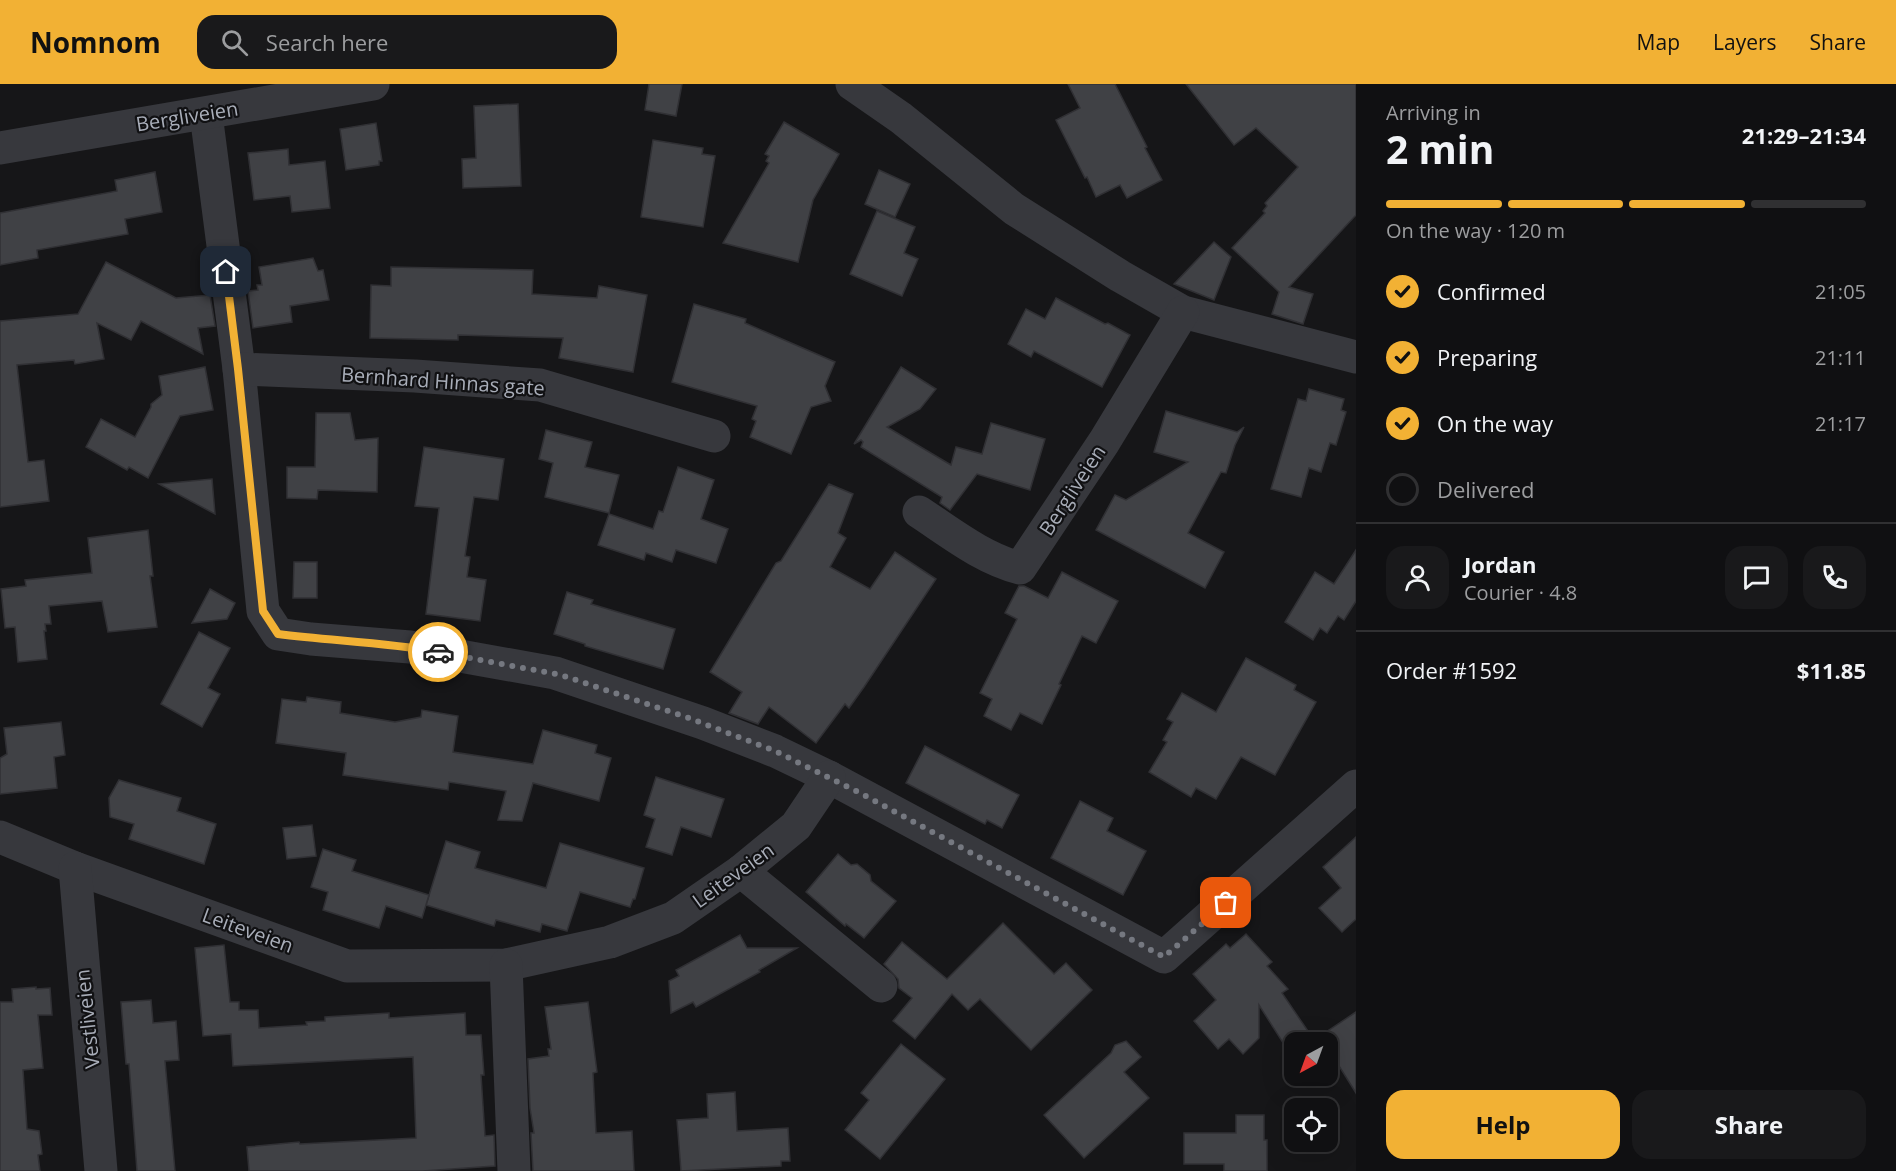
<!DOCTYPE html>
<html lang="en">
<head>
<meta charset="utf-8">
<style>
	:root { --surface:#101012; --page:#19191b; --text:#f1f3f6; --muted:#9c9d9f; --line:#303032; --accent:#f2b134 }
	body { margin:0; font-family:"Open Sans",sans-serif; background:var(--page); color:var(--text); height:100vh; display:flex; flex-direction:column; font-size:22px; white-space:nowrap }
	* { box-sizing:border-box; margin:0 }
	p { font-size:20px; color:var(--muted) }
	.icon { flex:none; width:33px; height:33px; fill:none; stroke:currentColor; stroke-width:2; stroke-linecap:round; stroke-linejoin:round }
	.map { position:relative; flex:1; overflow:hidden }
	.side { display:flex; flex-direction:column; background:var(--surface); width:540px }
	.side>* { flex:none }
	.needle { width:39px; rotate:221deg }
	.fabs { position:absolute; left:1284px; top:948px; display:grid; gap:12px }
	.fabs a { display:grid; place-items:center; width:54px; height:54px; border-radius:12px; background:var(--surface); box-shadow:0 6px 24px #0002,0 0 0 2px var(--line); font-size:30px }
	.pin { position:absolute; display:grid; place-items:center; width:51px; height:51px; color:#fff; margin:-26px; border-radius:12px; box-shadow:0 3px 9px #0006 }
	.courier { position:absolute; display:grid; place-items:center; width:60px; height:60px; margin:-30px; border:4px solid #f2b134; border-radius:50%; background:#fff; color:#222; box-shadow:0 2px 8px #0007 }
	.head em { font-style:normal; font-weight:700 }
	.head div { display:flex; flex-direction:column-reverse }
	.head { display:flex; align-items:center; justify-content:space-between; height:102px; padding:0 30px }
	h1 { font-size:39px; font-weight:700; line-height:45px }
	.bar { display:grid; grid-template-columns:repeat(4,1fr); gap:9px 6px; align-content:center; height:72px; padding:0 30px }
	.bar i { height:8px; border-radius:4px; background:var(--line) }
	.bar .current { background:var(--accent) }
	.bar p { grid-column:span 4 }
	.line { display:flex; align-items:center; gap:15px; padding:0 30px; border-top:2px solid var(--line) }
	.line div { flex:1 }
	.round { display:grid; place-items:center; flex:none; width:63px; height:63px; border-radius:18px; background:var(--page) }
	ol { padding:0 30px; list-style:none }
	li { display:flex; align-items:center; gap:18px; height:66px }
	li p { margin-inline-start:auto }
	li .icon { padding:6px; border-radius:50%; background:var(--accent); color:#111; stroke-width:4 }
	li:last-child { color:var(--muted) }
	li i { width:33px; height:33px; border:3px solid var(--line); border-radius:50% }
	.primary-button { display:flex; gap:12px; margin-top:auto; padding:12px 30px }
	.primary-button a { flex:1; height:69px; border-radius:18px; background:var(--accent); color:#111; font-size:24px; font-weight:700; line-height:69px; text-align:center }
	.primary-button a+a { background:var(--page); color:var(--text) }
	header { display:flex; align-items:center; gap:36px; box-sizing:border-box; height:84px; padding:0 30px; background:var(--accent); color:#111 }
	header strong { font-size:28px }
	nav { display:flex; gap:33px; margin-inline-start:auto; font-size:21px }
	.search { width:420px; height:54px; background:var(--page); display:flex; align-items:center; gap:15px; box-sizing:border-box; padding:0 21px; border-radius:18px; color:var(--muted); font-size:22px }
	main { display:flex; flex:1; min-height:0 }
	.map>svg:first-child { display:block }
</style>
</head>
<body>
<header>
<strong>Nomnom</strong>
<div class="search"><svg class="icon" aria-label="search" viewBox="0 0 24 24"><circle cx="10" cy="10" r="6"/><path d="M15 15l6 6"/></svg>Search here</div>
<nav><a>Map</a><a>Layers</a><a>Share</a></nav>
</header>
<main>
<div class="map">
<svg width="1356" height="1087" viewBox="0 0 1356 1087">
	<rect width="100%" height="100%" fill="#161618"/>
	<g fill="#404145" stroke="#303034" stroke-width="1.5">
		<polygon points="649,0 682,0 676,32 645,26"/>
		<polygon points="1068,0 1115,0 1147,63 1145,64 1162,96 1127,114 1120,101 1096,113 1087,93 1085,94 1056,36 1080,24"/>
		<polygon points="1186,0 1356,0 1356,131 1289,203 1313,210 1303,240 1272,230 1279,208 1232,164 1265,129 1263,127 1267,122 1265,119 1298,83 1256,44 1234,61"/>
		<polygon points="518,20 521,102 463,104 462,75 476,74 474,22"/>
		<polygon points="784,38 839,70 813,116 798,178 723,159 769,79 766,77 769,72 765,70"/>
		<polygon points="376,39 382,77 379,77 379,81 346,86 340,45"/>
		<polygon points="653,56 703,64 702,70 715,72 703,143 641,133"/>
		<polygon points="288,65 289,81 325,77 330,124 292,128 290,112 254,116 248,69"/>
		<polygon points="879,86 910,100 895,133 865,120"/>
		<polygon points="155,88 162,128 125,135 128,150 37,166 38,174 0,181 0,129 117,107 115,96"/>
		<polygon points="877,127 915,143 904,169 918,175 902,212 850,190"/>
		<polygon points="1214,158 1231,173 1214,216 1174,200"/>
		<polygon points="313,174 318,187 323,186 329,216 290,222 292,238 253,244 248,207 258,206 257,201 262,201 259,183"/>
		<polygon points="106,178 176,214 210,211 215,242 198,244 203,270 141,237 131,256 97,239 104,275 75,280 74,276 17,281 28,378 44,376 49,417 0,423 0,237 78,230"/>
		<polygon points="391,183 533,186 532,210 597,214 599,202 647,211 633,288 559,274 563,254 458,251 458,256 370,254 371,201 391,202"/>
		<polygon points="1056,214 1105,240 1108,239 1130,251 1102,303 1034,267 1031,273 1008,260 1026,225 1045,235"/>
		<polygon points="694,220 746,235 745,239 835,278 825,302 831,317 811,323 791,370 750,353 756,337 752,335 757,322 672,298"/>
		<polygon points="205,283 213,326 180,332 148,394 129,383 127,386 86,363 101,335 135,353 151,323 151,320 162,311 159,292"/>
		<polygon points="901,283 936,305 920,325 887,343 951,381 956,363 982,370 991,339 1045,355 1030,406 977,390 950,426 940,419 942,413 861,363 863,358 861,356 854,360"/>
		<polygon points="1309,305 1344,315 1341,326 1346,328 1336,361 1330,359 1321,388 1309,384 1301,413 1271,405 1298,315 1306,317"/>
		<polygon points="1166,327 1237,348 1244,343 1235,361 1226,389 1221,388 1188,449 1224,468 1205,504 1096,446 1115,411 1126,416 1188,378 1154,368"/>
		<polygon points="316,329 350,329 355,356 378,354 377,408 318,406 317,415 287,414 287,383 315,383"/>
		<polygon points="546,346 592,358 585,383 619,391 609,429 545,413 553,379 539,375"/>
		<polygon points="424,363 504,375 498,416 474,413 465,472 470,473 467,493 486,496 480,537 426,530 439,424 415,422"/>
		<polygon points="678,383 714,396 701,435 728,445 716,479 676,466 672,478 646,469 644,476 598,461 609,430 653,445 659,427 663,428"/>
		<polygon points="212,395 215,430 159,400"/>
		<polygon points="829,400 853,410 838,449 846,454 830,483 870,505 895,468 936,495 864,603 849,624 845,620 816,659 769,623 758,640 729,629 742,608 710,588 776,479 781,477"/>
		<polygon points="148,446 153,492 150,492 157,543 108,548 102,517 49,522 51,540 45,540 46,547 44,547 47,575 18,578 15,543 5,544 1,505 26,502 25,496 92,489 88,454"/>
		<polygon points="1356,466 1356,517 1344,536 1338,532 1327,549 1320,544 1313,556 1285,538 1315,488 1334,500"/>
		<polygon points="294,478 317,478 317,514 293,514"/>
		<polygon points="1062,488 1118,517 1096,559 1082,552 1059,600 1061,601 1042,640 1020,629 1011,646 984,632 992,615 980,609 1017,535 1005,529 1019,502 1024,502 1048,514"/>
		<polygon points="210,505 235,519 227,535 192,539"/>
		<polygon points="567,508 593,516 591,520 675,545 663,585 585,562 585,560 554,550"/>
		<polygon points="199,548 230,564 208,604 220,610 202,643 161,620"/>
		<polygon points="1246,574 1296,601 1294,606 1316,618 1275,691 1241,673 1216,715 1196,704 1191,713 1149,688 1167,658 1163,656 1173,638 1167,635 1182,609 1216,628"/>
		<polygon points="307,613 341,618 340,629 395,638 421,633 422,626 458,632 453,668 533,680 543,646 597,661 595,669 611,674 599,717 533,699 522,737 498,736 506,707 449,698 448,706 343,691 346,669 276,659 282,615 306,618"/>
		<polygon points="61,638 65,671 54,673 57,704 0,710 0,674 7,670 4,644"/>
		<polygon points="925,662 1019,711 1002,744 987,736 985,740 906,699"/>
		<polygon points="656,693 724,715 711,753 681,743 672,771 646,763 655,735 644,731"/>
		<polygon points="119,696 181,714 177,727 216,740 204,780 129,755 134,740 110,733 109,714"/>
		<polygon points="1080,717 1113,734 1107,747 1146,767 1123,811 1051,774"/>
		<polygon points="312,741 316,772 287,775 283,744"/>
		<polygon points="1356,753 1356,835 1342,848 1319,824 1341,804 1323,783"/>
		<polygon points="446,757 480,768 475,784 546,804 560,759 644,784 635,815 633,815 630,823 580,808 567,847 542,840 540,848 496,836 494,842 426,821"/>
		<polygon points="323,765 356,776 352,787 429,811 422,834 386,822 379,844 323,826 328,808 311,803"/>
		<polygon points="838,770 851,781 857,780 870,791 871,797 896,817 864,854 846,840 845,842 806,808"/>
		<polygon points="1003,839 1054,890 1066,879 1092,906 1031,966 980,915 968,926 952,910 915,955 893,937 912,914 899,904 898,895 884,880 902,858 947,895"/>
		<polygon points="1246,850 1272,878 1267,882 1288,905 1282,909 1314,956 1356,928 1356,1009 1336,977 1328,983 1328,958 1294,958 1294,976 1259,921 1259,954 1243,970 1229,955 1218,965 1194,937 1216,916 1193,890 1226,860 1230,864"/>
		<polygon points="740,851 747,864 797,864 759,886 760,888 696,923 693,918 671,929 669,897 679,892 676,886"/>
		<polygon points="224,861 230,918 239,918 239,926 258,926 259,944 307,941 306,938 325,937 325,933 389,929 389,934 465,929 466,951 481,951 484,991 481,991 485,1052 494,1051 495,1082 423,1087 249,1087 247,1063 299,1058 300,1060 416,1054 413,973 233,982 231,950 203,952 195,864"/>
		<polygon points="36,903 36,905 50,904 52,931 38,931 43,984 23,986 27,1045 39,1047 42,1070 38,1071 40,1087 0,1087 0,918 13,918 12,905"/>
		<polygon points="151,916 153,939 176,937 179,976 165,977 175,1087 137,1087 129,980 126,980 121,918"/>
		<polygon points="588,918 597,988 593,989 596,1049 632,1047 634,1087 533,1087 531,1049 534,1049 530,1024 528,975 549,972 548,965 551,965 545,923"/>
		<polygon points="1126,957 1141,973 1124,988 1149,1014 1084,1074 1044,1031 1111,969 1115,961"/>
		<polygon points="901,960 945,995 880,1075 845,1046 869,1016 861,1009"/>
		<polygon points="735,1008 737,1047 788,1044 790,1077 781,1077 781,1082 681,1087 677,1036 708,1034 707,1010"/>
		<polygon points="1236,1031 1264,1031 1264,1056 1267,1056 1267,1087 1224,1087 1224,1080 1184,1080 1184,1049 1236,1049"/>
	</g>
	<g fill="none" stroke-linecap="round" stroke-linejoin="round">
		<g stroke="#37383d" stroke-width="33">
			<polyline points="852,0 901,34 1014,125 1120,192 1183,228 1356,273"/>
			<polyline points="206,30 239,285 263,527 278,550 311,555 410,563 555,589 703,639 775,667 829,693 1164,873 1356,702"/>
			<polyline points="0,64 373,0"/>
			<polyline points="239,285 415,292 540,301 714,352"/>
			<path d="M919,428C951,449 982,474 1020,484L1104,358L1183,228"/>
			<polyline points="0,753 75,784 347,882 506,881 610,858 673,834 741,787 796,742 829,693"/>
			<polyline points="75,784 101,1087"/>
			<polyline points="741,787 881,902"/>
			<polyline points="506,881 514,1087"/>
		</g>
	</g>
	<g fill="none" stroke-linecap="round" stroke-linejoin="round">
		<polyline stroke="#757880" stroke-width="6" stroke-dasharray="0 10.8" points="438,568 561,591 689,634 775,667 862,710 1164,873 1226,819"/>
		<path stroke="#f2b134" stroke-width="8" d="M226,188L238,285L263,527L278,550C331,557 385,558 438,568"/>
	</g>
	<g text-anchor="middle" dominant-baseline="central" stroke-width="4.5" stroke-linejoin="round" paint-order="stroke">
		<g font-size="20" fill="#a8adb8" stroke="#111113">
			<text transform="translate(187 32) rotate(-9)">Bergliveien</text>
			<text transform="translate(443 297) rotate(4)">Bernhard Hinnas gate</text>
			<text transform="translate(1072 406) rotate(-57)">Bergliveien</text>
			<text transform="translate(733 791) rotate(-36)">Leiteveien</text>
			<text transform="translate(248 846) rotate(20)">Leiteveien</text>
			<text transform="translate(87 935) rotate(-96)">Vestliveien</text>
		</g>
	</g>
</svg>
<div class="fabs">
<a><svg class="needle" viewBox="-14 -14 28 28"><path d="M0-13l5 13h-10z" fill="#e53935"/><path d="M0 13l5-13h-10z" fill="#9c9d9f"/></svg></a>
<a><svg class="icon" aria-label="locate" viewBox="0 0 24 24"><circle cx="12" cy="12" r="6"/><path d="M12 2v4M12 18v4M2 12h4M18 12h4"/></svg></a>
</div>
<div class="pin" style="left:1226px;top:819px;background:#ea580c"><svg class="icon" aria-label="bag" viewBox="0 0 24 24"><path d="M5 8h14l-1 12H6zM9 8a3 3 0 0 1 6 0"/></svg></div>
<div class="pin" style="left:226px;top:188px;background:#1f2937"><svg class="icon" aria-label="home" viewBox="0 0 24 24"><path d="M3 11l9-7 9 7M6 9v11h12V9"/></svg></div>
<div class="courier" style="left:438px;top:568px"><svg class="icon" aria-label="car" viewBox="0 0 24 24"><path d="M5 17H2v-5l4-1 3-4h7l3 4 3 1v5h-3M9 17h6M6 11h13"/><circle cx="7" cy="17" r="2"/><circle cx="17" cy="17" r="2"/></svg></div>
</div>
<section class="side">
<div class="head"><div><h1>2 min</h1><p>Arriving in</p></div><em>21:29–21:34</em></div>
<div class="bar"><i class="current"></i><i class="current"></i><i class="current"></i><i></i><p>On the way · 120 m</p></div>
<ol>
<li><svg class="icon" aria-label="check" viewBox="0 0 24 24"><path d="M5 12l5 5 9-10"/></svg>Confirmed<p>21:05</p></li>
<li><svg class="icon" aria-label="check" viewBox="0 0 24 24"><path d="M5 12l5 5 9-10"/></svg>Preparing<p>21:11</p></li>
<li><svg class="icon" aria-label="check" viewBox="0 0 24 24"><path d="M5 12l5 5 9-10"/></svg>On the way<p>21:17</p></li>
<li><i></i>Delivered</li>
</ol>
<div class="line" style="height:108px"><a class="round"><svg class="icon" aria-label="person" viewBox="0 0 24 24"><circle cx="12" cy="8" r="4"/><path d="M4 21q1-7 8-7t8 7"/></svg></a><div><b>Jordan</b><p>Courier · 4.8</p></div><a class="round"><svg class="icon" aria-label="chat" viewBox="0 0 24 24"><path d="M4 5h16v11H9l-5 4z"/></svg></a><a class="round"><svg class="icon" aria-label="phone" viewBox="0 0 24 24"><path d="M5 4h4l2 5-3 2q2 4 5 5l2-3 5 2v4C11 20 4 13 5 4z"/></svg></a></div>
<div class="line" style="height:78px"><div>Order #1592</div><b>$11.85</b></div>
<div class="primary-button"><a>Help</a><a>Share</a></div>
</section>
</main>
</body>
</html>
